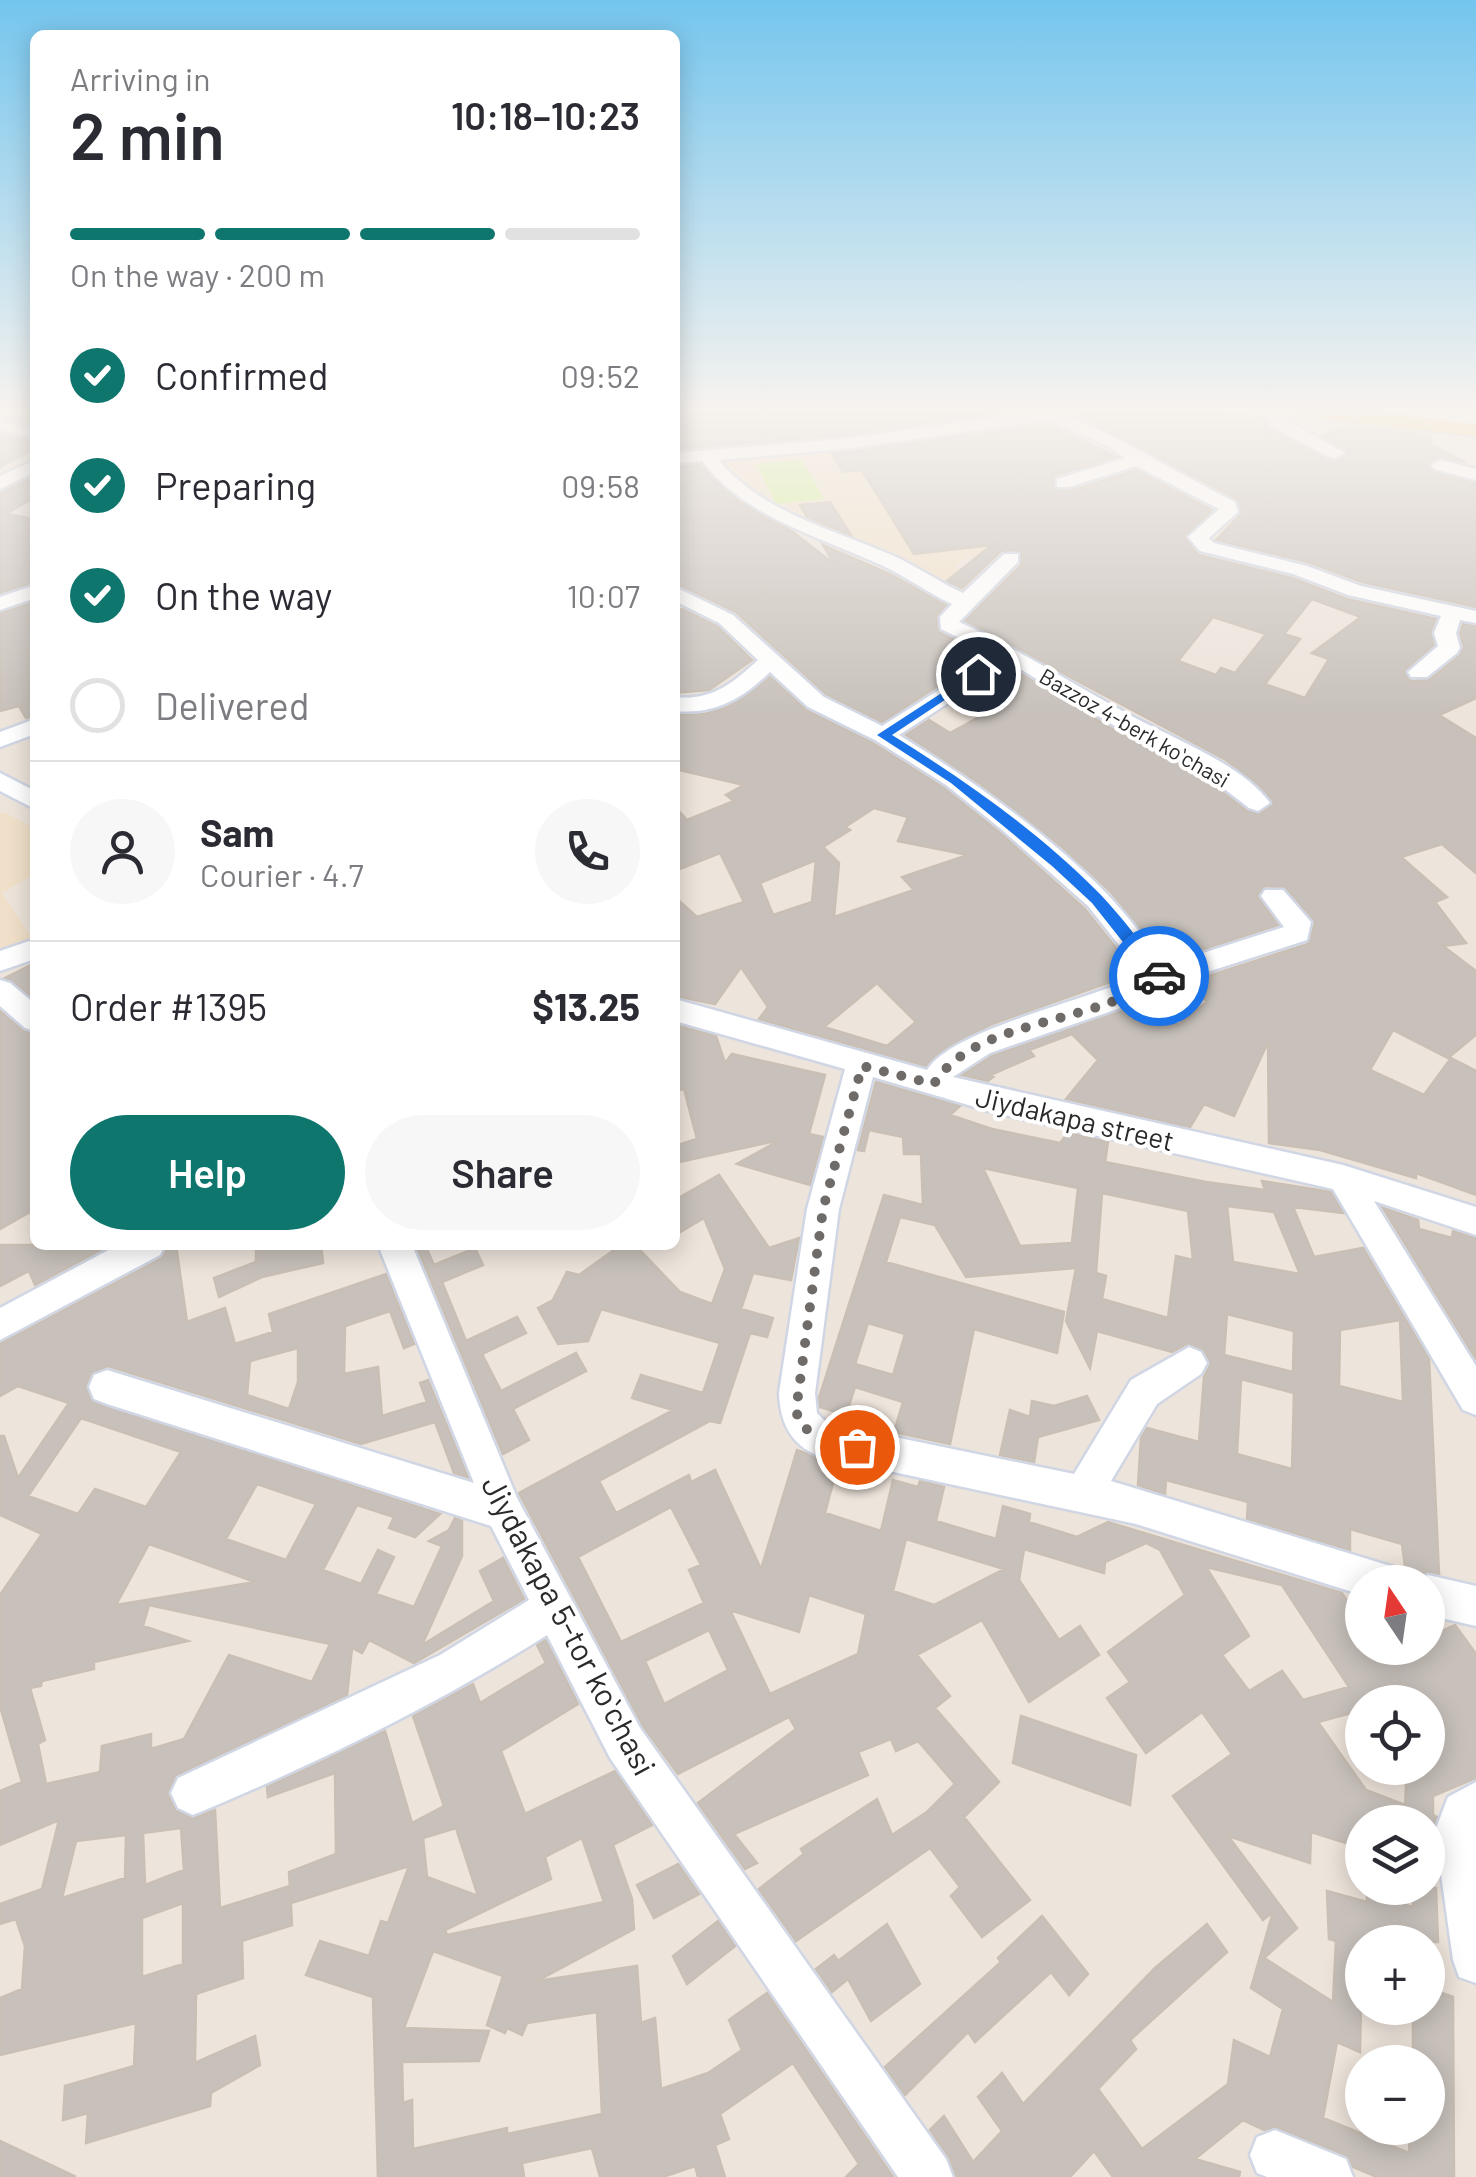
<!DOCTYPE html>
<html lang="en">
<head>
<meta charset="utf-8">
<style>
	:root { --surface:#fff; --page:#f7f7f7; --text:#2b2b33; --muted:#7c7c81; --line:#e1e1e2; --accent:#0f766e }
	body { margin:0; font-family:Barlow,sans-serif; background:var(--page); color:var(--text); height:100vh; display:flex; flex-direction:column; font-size:38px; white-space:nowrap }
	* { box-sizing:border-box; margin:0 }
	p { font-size:32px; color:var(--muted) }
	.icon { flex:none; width:55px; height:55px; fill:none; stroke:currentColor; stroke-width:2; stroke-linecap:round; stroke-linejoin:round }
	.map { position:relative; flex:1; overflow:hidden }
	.side { position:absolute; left:30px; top:30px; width:650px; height:1220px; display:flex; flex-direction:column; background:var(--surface); border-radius:15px; box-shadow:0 5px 25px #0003 }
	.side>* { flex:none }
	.needle { width:65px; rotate:347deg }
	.tools { position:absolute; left:1345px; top:1565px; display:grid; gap:20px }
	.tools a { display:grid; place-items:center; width:100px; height:100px; border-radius:50%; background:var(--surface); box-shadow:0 5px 25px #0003; font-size:50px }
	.pin { position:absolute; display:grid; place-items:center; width:85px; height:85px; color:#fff; margin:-42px; border:5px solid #fff; border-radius:50%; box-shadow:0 2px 10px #0007 }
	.courier { position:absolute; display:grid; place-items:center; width:100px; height:100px; margin:-50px; border:8px solid #1a73e8; border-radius:50%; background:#fff; color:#222; box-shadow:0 2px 12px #0007 }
	.overview em { font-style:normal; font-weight:600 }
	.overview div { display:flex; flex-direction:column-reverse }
	.overview { display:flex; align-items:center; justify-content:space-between; height:170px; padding:0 40px }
	h1 { font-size:65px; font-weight:600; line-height:75px }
	.bar { display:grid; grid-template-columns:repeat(4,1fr); gap:15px 10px; align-content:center; height:120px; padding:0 40px }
	.bar i { height:12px; border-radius:8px; background:var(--line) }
	.bar .current { background:var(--accent) }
	.bar p { grid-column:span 4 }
	.line { display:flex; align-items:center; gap:25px; padding:0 40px; border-top:2px solid var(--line) }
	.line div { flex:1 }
	.round { display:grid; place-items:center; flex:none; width:105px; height:105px; border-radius:52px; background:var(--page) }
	ol { padding:0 40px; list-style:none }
	li { display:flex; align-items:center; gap:30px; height:110px }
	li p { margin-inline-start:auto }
	li .icon { padding:10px; border-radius:50%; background:var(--accent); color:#fff; stroke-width:4 }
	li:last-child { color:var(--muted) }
	li i { width:55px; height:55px; border:5px solid var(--line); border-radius:50% }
	.primary-button { display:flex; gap:20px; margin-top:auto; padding:20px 40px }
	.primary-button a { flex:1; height:115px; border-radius:60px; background:var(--accent); color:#fff; font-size:40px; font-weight:600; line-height:115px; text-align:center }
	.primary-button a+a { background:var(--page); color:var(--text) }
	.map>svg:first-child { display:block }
</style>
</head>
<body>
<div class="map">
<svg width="1476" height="2177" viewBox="0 0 1476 2177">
	<rect width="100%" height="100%" fill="#ede4db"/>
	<g fill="#f0e0c9">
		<polygon points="935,434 964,459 1022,541 995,566 968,556 954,567 982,578 961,598 816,533 756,495 722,468 718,459"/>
		<polygon points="4,812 35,829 35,874 2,893 33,940 0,953 0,814"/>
	</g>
	<polygon fill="#d0f08e" points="802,460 824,499 776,504 756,464"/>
	<g fill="#c8c1bb" stroke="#c9bfb4" stroke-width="2.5" fill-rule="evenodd">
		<polygon points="675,411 1008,411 843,435 675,449"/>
		<polygon points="1081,411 1206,411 1263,417 1268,428 1334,462 1348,452 1322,436 1347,425 1431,435 1432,445 1467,463 1438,457 1427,464 1431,471 1476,483 1476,607 1362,582 1308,562 1216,540 1240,515 1237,499 1078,416"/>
		<path d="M1048,424L1117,457L1056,475L1054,490L1070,491L1136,470L1212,510L1184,537L1199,555L1292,578L1347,599L1436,619L1431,632L1434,645L1404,671L1411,681L1429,680L1459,656L1464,647L1460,633L1463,624L1476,626V698L1439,715L1476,738V873L1442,844L1401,857L1447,897L1435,902L1466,943L1443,946L1476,971V1035L1448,1058L1393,1030L1370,1070L1424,1095L1451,1058L1476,1071V1195L1416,1173V1178L1320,1150L1269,1143L1268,1042L1234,1116L1204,1104L1190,1127L1066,1099L1098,1060L1072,1034L1029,1050L1034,1056L988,1076L993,1077L988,1081L962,1075L992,1056L1146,1001L1178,1025L1207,1002L1189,982L1308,944L1315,923L1286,888L1265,886L1257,896L1278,925L1167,961L1110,891L1062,847L983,786L906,735L929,720L950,733L995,708L971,693L1010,667L1111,728L1190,767L1247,811L1260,814L1274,803L1260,786L1226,760L965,621L1021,565V551H1001L962,588L956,585L947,581L992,545L914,554L862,470L843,472L832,454ZM1312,599L1361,617L1312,653L1329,659L1305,698L1265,684L1300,639L1284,634ZM1213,617L1266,634L1235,673L1221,668L1216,675L1178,661Z"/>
		<polygon points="0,434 34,443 26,447 30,451 0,467"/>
		<polygon points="700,465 738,501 793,532 835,565 823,545 890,574 946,605 936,617 939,632 986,655 882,722 826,694 736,612 675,583 675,467"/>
		<polygon points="35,476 35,497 6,514 35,519 35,556 27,562 35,563 35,582 0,593 0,493"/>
		<polygon points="830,502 851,535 807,517 800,505"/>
		<polygon points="35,602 35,614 28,617 35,624 35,716 26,718 19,706 0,711 0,613"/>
		<polygon points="682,609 717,626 752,660 709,690 675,693 675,612"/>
		<path d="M770,677L806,710L873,743L944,788L999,832L1085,909L1136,973L992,1024L940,1052L926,1066L759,1019L768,1007L741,967L715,1004L675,996V897L697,917L744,902L720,853L675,871V807L687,820L734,801L726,795L744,785L675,769V715L704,714L728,707ZM874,808L908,817L898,841L968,855L902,877L914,890L834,917L839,863L823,847L850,830L845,827ZM816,860L812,902L773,915L760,883ZM877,983L916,1022L887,1046L824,1027Z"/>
		<polygon points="35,963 35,999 5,978"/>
		<polygon points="0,1011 23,1031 35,1034 35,1209 0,1229"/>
		<polygon points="675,1025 716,1036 725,1063 732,1054 825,1075 809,1134 823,1137 810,1185 737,1164 780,1140 675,1163 675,1146 697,1139 684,1089 675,1091"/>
		<path d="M876,1082L960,1106L950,1115L992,1129L1060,1143L1068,1133L1108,1142L1105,1162L1206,1182L1265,1190L1262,1181L1331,1192L1343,1213L1293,1207L1314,1257L1363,1248L1429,1359L1439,1574L1426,1572L1407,1582L1402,1544L1350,1529V1550L1247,1519L1248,1502L1166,1480L1165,1494L1138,1485L1141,1438L1147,1428L1199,1442L1204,1377L1210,1365L1204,1350L1187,1344L1172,1352L1097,1331L1090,1368L1066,1321L1076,1268L966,1277L935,1225L900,1217L886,1262L1064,1312L1057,1353L974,1329L950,1444L894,1432L903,1402L855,1387L846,1415L820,1407L819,1398L884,1195L923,1205L921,1154H904L903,1137L869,1130L864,1151L858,1150ZM983,1168L1078,1188L1072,1243L1020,1246ZM1102,1193L1188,1211L1193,1260L1176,1256L1168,1318L1102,1299L1106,1276L1096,1273ZM1227,1206L1274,1212L1300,1274L1233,1262ZM1227,1314L1294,1331L1293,1372L1224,1355ZM1400,1320L1403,1402L1339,1386L1340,1330ZM868,1323L905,1334L893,1375L855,1364ZM1241,1379L1294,1393L1292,1469L1237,1454Z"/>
		<path d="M719,1175L769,1248L799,1238L791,1280L753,1273L741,1309L773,1318L767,1337L750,1333L720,1423L710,1421L599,1481L616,1513L689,1475L691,1482L715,1470L761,1569L797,1450L838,1464L825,1513L881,1531L893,1480L918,1487L920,1481L944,1487L936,1521L996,1539L1003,1506L1030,1514L1029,1522L1077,1537L1108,1522L1342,1593L1362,1623V1648H1428V1637L1455,1625L1476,1654V1778L1433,1796V1815L1437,1817L1431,1832L1437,1872L1428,1869V1822H1362V1848L1311,1832L1310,1863L1228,1836L1297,1928L1264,1958L1333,2002L1336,1941L1329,1939L1327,1891L1367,1902V1894L1413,1907V1888H1436L1438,1942H1362L1360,2052L1337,2042L1323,2118L1409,2153L1410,2128H1428V2062H1413V2008H1428V1988L1453,1997L1454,2177H1377L1353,2167L1347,2156L1276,2127L1264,2130L1243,2120L1195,2159L1240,2172L1239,2177H1113L1094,2151L1070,2177H956L949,2157L930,2130L944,2116L973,2162L1002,2131L978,2097L1002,2073L1023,2104L1155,1968L1207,1924L1227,1952L1130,2040L1136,2049L1098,2089L1142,2149L1228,2084L1234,2040L1270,2057L1283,2009L1251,1988L1273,1912L1263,1920L1173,1796L1232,1754L1202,1712L1146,1753L1107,1698L1130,1682L1108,1652L1185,1595L1160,1550L1146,1543L1105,1562L1104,1573L1024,1549L1019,1580L1059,1640L1080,1626L1099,1655L1029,1702L982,1620L917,1655L950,1696L935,1708L999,1782L964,1817L1030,1900L982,1937L951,1896L960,1887L930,1848L796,1941L759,1889L804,1854L801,1849L877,1799L892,1835L927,1812L955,1784L918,1741L896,1751L891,1739L858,1752L868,1775L734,1834L757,1863L745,1869L698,1803L796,1729L789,1717L678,1774L643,1726L519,1493L673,1410L632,1398L641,1375L703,1393L720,1343L601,1309L588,1341L558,1344L538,1308L553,1300L567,1272L579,1275L621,1245H635L680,1292L712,1304L725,1269L704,1218L675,1235V1200ZM671,1507L701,1565L689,1570L704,1603L621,1642L578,1557ZM906,1539L1004,1569L934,1605L893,1591ZM1206,1567L1282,1585L1349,1687L1303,1700L1282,1671L1249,1691L1222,1655L1249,1636ZM809,1595L866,1614L858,1654L770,1694L730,1610L799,1632ZM709,1630L728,1670L664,1704L645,1661ZM1362,1702H1428V1768H1407L1405,1805L1366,1790L1318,1722L1362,1710Z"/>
		<polygon points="1383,1208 1418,1220 1419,1229 1452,1238 1453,1231 1476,1238 1476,1359"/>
		<polygon points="0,1245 110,1245 35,1285 29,1271 0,1286"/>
		<path d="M169,1245H176L187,1322L225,1308L235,1344L273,1332L269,1314L386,1274L414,1344L404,1348L390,1311L345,1326L344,1374L378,1367L382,1416L427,1402L420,1383L428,1380L468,1477L454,1473L435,1422L361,1444L108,1366L91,1374L86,1386L91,1400L440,1514L415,1537L389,1528L394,1517L357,1505L323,1570L361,1584L378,1550L394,1557L376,1594L414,1607L442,1546L429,1541L449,1530L455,1518L462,1521V1556L422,1645L494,1601L480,1571L503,1558L524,1599L414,1663L369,1640L362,1653L352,1648L347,1695L175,1776L168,1795L176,1811L194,1818L215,1810L220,1908L290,1886L292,1925L242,1941L243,1978L196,1994L195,2063L255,2036L260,2065L211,2093L210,2106L86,2143L88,2113L63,2120L65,2086L134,2066L136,2023L0,2055V1998L22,1989L25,1946L16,1919L0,1924V1904L42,1889L59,1820L0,1845V1791L22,1782L0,1706V1595L42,1534L0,1515V1436H4L18,1478L69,1403L18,1386L0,1396V1344L162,1258ZM298,1348V1382L289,1409L247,1395L250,1361ZM81,1418L181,1452L146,1507L95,1489L78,1514L28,1496ZM257,1484L316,1504L286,1560L226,1539ZM149,1544L178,1554L255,1582L116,1605ZM149,1605L330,1644L312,1682L229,1655L184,1739L151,1749V1734L102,1746L100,1772L46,1784L38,1744L45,1740L30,1688L41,1686L42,1681L94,1669V1662L188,1641L143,1626ZM181,1828L184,1870L145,1885L143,1833ZM126,1835L125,1878L62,1898L76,1841ZM183,1903V1964L142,1977V1918Z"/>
		<polygon points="256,1245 321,1245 323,1263 262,1277 219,1297 214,1278 256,1262"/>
		<polygon points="416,1245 425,1245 434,1265 475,1248 483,1265 442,1282 466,1341 517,1317 526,1333 482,1354 501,1391 576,1353 586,1371 513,1409 529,1440 503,1454"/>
		<polygon points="1087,1396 1099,1420 1038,1437 1034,1462 1000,1455 1010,1410 1030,1417 1032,1401 1054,1406"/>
		<path d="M546,1640L578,1704L501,1751L525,1814L615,1771L652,1825L613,1845L632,1899L634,1929L537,1981L637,1966L641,2023L655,2018L661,2089L708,2073L742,2050L729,2020L767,1993L893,2177H846L859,2164L793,2063L720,2114L729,2139L715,2145L725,2177H698L695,2166L663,2177H600L592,2148L522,2163L524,2177H378L373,1997L306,1975L320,1941L369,1956L381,1921L388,1923L409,1866L291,1903L289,1872L336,1854L335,1773L268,1797L267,1787L385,1731L412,1823L444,1806L413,1716L473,1684L480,1703L546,1663L537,1645ZM456,1828L478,1896L427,1877L423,1838ZM582,1838L604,1902L447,1935L445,1930L551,1879L545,1857ZM433,1951L503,1976L487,2025L505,2033L507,2028L522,2035L527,2023L597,2012L602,2114L507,2134V2128L413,2149L412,2100L403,2103L402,2062L479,2061L489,2031L404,2028Z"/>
		<polygon points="1021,1716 1136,1755 1130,1805 1013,1763"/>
		<polygon points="678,1864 699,1894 654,1918 637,1885"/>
		<polygon points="1042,1916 1088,1974 1069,1995 1051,1972 975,2042 968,2032 905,2095 885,2067 1001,1962 998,1958"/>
		<polygon points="718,1921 735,1946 687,1984 673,1956"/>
		<polygon points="887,1924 920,1984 871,2021 848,1979 832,1992 816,1969 834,1955 838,1961"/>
		<polygon points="0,2141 76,2177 0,2177"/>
	</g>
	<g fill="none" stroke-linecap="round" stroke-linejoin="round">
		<g stroke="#d0d6e4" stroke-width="5">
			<g id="minor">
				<path d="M1037,411H1077L1071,417C1127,441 1179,474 1235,502L1238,512L1209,538L1214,543L1307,566L1361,586L1476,611V623L1460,620L1456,633L1460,648L1457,653L1427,677H1411L1408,672L1438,646L1434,633L1441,616L1348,595L1293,574L1200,551L1188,537L1219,509L1136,466L1069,487H1057V479L1125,458L1110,447L1049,420L843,449L719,460C762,513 835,530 894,556C918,567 939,582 963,593L1004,554H1018V562L959,622C1018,649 1071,683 1128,714C1171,738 1241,763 1270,803L1258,811L1249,808L1192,764L1113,725L1010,663L899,735C972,780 1046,832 1107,894C1128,916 1146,941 1166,965L1284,927L1261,896L1265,890H1283L1311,922L1307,940L1170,984L1132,1004L990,1053L953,1077L1343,1165L1476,1207V1235L1374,1201L1476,1366V1415L1463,1410L1333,1189L992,1112L873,1077L839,1209L815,1393L817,1413L827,1423L1074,1474L1131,1380L1189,1347L1201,1352L1207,1363L1201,1374L1157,1404L1111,1481L1397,1568L1403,1582H1362V1595L1136,1524L819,1456C791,1445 780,1423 779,1393L807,1209L845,1069L675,1021V999L927,1070C953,1028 1092,1000 1142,974L1088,906L1001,829L946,785L875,740L808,707L770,672C742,699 715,715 675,711V697C711,701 732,684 758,660L719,623L675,601V587L733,615L824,697L882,726L994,655L941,629L940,617L952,604C928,593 907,577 883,566C819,536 747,519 702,461L675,463V453L843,439Z"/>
				<polygon points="1264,411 1281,411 1283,418 1344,453 1335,458 1329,457 1270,425"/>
				<polygon points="1402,411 1476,414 1476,424 1410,416"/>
				<polygon points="0,420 35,429 35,439 0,430"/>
				<polygon points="35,460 35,472 0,489 0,476"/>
				<polygon points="1440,460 1476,469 1476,480 1434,469 1431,465"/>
				<polygon points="35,585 35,598 0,610 0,597"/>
				<polygon points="35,719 35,734 0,747 0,732"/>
				<polygon points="0,773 35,791 35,809 0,791"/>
				<polygon points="35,939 35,959 0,971 0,951"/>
				<polygon points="0,980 10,983 35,1004 35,1031 25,1028 0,1006"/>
				<polygon points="118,1245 165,1245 160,1255 0,1340 0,1308"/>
				<path d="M378,1245H412L517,1498L640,1728L946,2159L953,2177H898L610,1758L547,1635C435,1706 316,1764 193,1815L178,1808L171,1793L178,1778L440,1655L529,1600L491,1526L107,1404L94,1399L89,1387L94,1375L107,1370L474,1483Z"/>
				<polygon points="1428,1575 1476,1586 1476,1626 1428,1615 1428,1582 1413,1582"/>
				<polygon points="1476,1782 1476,1983 1459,1977 1453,1960 1435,1831 1448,1797"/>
				<polygon points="1275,2130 1346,2159 1353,2177 1267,2177 1257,2173 1250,2155 1257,2137"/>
			</g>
		</g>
		<g stroke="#c3c3c3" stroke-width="4">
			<polygon id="major" points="1296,411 1367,411 1476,424 1476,436 1306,417"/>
		</g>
		<use href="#minor" fill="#fff" fill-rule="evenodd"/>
		<use href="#major" fill="#fac353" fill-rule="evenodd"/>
	</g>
	<linearGradient id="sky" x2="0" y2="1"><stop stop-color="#74c5ee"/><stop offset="0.57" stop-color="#f7f3ef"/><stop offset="1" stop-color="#f7f3ef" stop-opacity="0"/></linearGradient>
	<rect width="1476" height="716" fill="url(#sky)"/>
	<path fill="#1a73e8" d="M974,672L984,674L892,735C966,781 1039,832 1100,894C1123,918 1143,946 1164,972V980H1153L1092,903L1052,866L951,783L877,735Z"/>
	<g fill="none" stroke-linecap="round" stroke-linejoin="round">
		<path stroke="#6e6b68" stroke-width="10" stroke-dasharray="0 18" d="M857,1447C831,1442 805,1440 796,1411L823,1209L862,1066L934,1084C976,1016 1100,1026 1159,976"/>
	</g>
	<g text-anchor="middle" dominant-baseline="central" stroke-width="8" stroke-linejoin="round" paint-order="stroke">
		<g font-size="22" fill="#2a2a2a" stroke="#fff">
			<text transform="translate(1135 727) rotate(30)">Bazzoz 4-berk koʻchasi</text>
		</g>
		<g font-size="28" fill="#2a2a2a" stroke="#fff">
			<text transform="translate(1075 1118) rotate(13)">Jiydakapa street</text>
		</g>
		<g font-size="32" fill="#2a2a2a" stroke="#fff">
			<text transform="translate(570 1625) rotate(62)">Jiydakapa 5-tor koʻchasi</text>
		</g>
	</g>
</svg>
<div class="tools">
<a><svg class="needle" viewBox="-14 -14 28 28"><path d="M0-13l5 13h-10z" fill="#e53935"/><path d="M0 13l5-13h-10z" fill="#7c7c81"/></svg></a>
<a><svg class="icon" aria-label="locate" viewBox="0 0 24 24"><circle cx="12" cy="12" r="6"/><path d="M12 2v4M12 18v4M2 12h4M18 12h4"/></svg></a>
<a><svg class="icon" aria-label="layers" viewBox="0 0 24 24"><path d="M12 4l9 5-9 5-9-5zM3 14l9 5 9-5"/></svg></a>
<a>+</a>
<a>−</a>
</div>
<div class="pin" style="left:857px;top:1447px;background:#ea580c"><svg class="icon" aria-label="bag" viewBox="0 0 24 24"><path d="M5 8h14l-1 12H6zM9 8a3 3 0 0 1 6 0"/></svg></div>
<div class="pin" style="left:978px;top:674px;background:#1f2937"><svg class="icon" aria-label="home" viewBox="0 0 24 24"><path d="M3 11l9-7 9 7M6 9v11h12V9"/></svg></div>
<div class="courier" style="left:1159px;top:976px"><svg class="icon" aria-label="car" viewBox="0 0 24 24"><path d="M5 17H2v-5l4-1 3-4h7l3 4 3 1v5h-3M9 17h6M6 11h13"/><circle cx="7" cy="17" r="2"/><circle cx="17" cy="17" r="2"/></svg></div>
<section class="side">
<div class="overview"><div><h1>2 min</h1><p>Arriving in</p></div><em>10:18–10:23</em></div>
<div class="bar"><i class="current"></i><i class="current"></i><i class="current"></i><i></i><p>On the way · 200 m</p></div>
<ol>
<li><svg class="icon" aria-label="check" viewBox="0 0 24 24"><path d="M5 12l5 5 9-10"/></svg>Confirmed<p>09:52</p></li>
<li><svg class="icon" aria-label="check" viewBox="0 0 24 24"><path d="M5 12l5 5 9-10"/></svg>Preparing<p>09:58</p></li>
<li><svg class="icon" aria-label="check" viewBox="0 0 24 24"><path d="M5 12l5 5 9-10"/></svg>On the way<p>10:07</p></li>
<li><i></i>Delivered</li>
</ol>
<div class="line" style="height:180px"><a class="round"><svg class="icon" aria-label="person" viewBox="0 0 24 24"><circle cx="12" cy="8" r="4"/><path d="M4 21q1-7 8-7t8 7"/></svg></a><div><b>Sam</b><p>Courier · 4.7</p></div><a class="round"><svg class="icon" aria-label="phone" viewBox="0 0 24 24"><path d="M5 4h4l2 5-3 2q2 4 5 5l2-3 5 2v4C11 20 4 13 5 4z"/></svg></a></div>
<div class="line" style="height:130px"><div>Order #1395</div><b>$13.25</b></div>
<div class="primary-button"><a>Help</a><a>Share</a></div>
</section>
</div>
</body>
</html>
